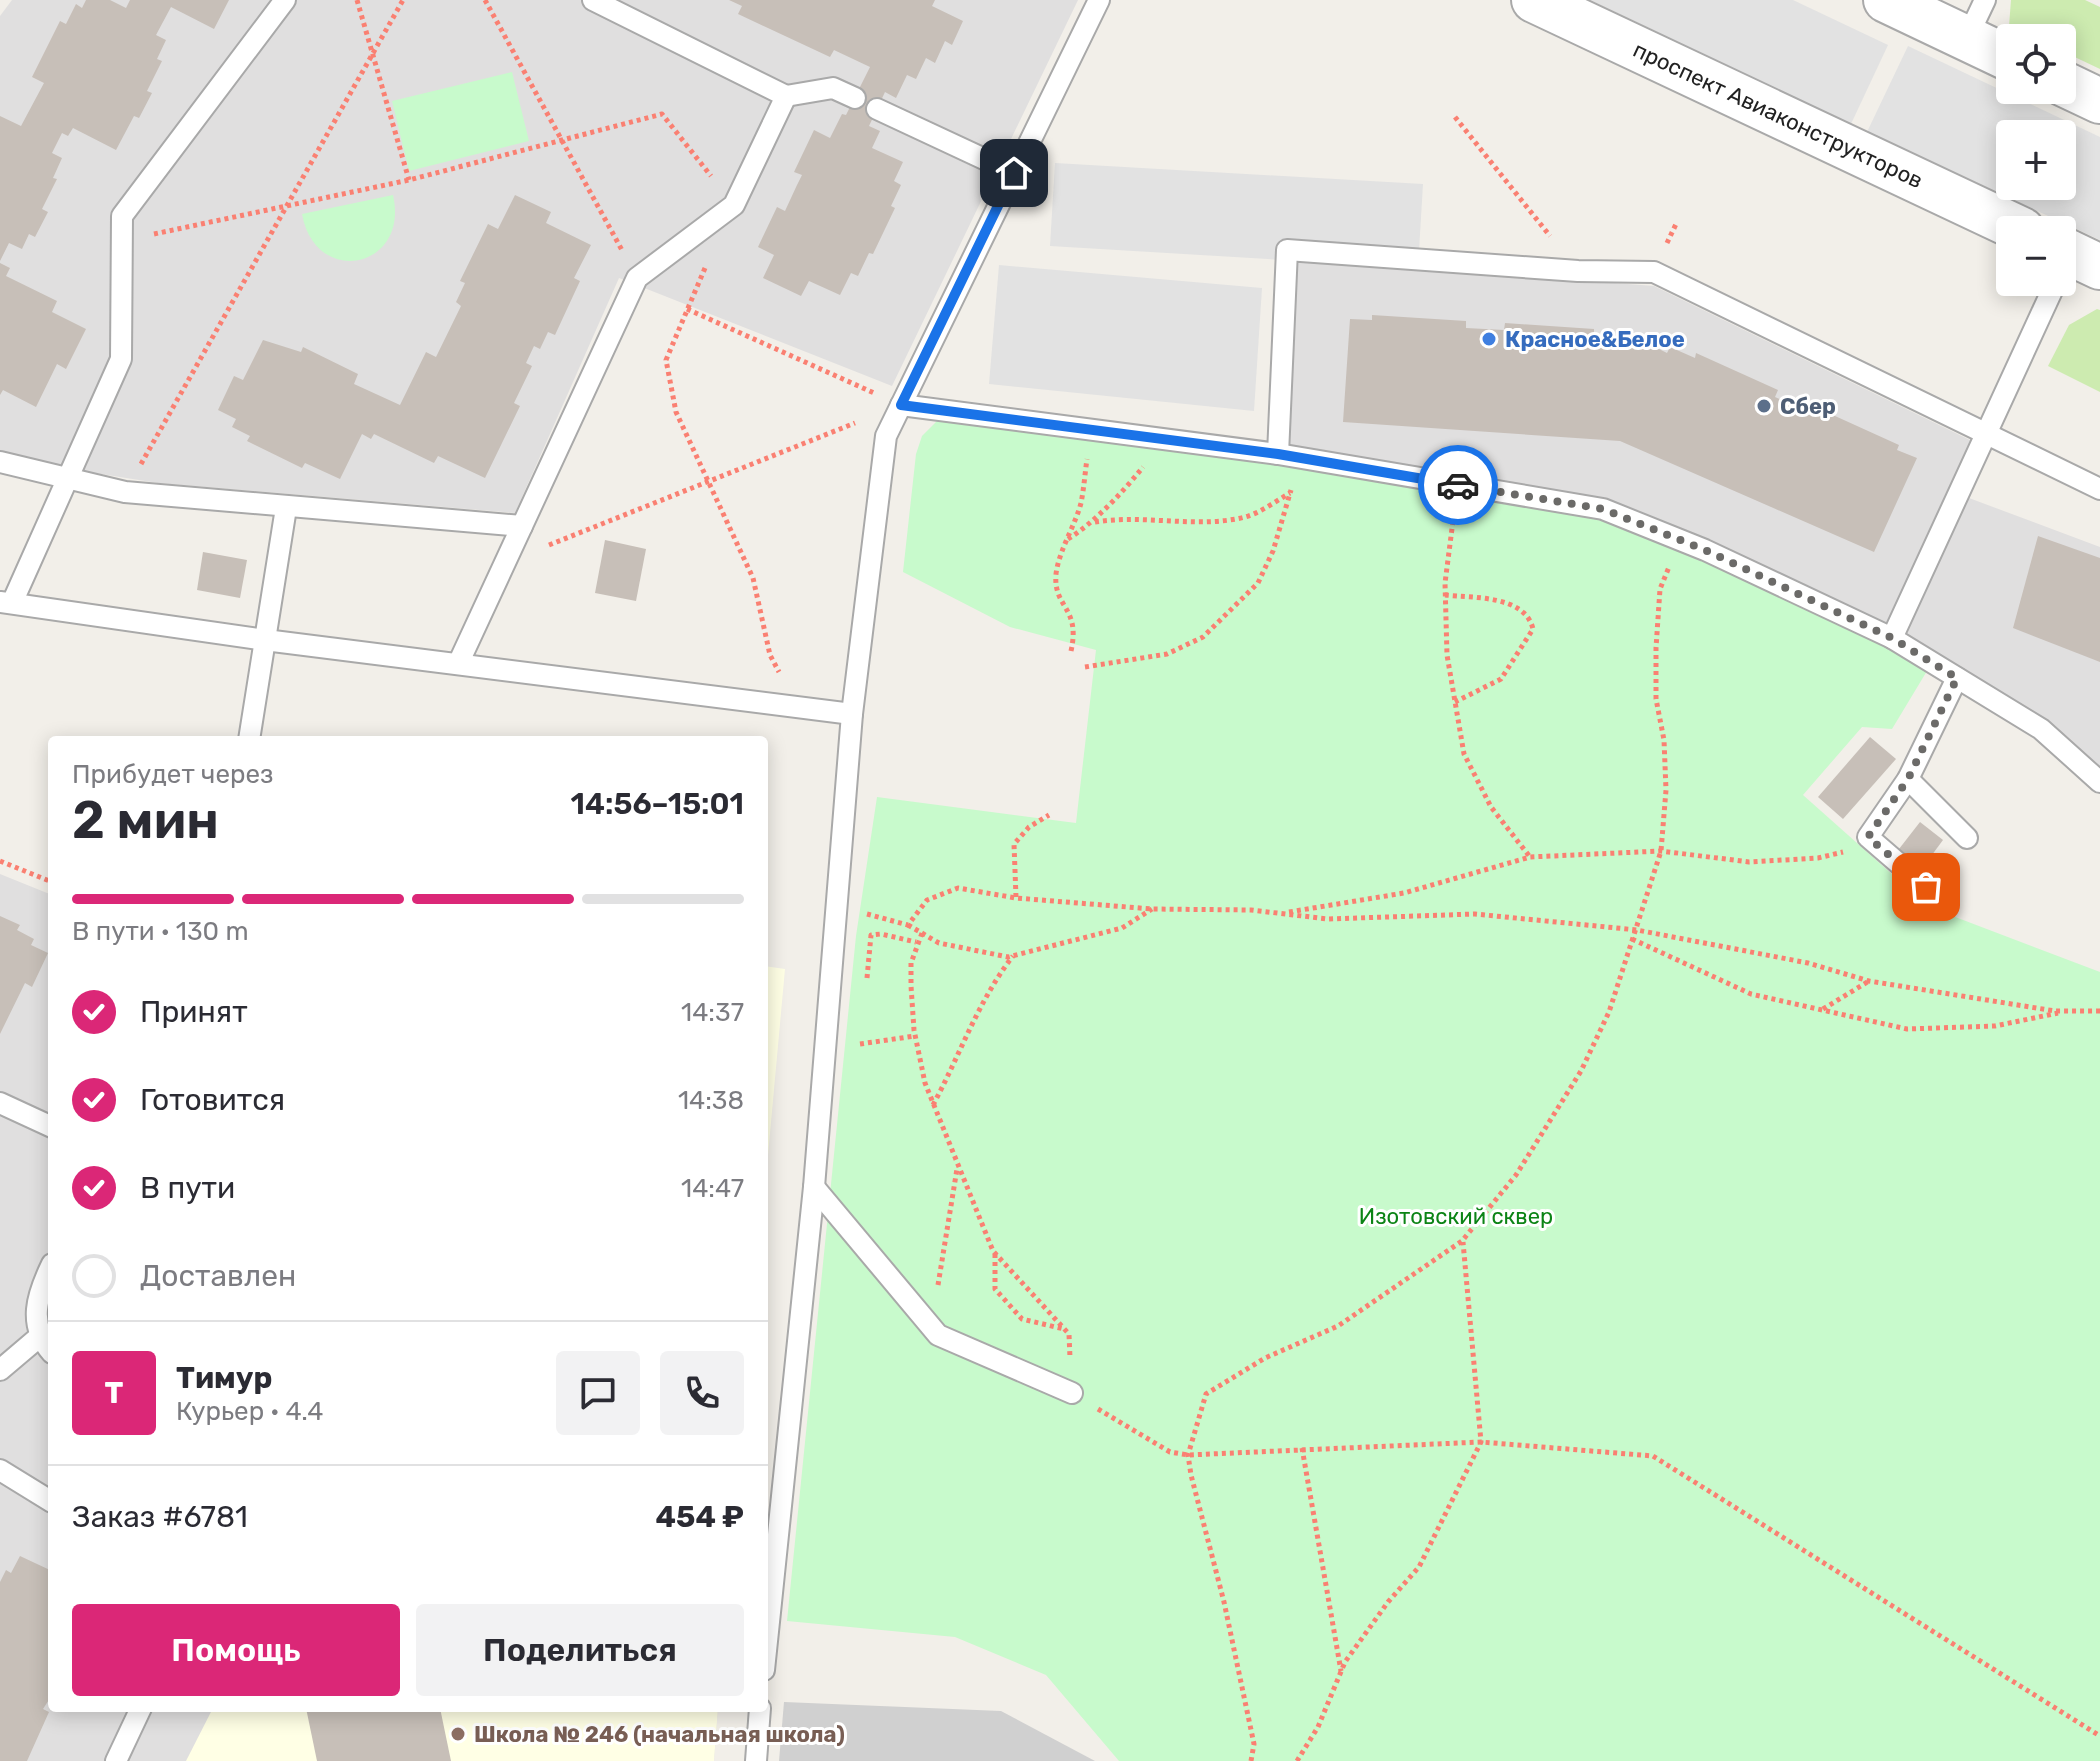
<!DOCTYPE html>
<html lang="ru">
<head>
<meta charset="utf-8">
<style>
	:root { --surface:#fff; --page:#f2f2f3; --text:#2b2b33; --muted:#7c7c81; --line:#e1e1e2; --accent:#db2777 }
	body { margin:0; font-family:Rubik,sans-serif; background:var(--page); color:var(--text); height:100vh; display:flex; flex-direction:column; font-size:30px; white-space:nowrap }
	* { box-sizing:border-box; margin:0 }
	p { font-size:26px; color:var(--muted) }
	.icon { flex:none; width:44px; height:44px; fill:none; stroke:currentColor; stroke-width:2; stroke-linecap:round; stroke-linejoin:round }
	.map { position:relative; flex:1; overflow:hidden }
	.details { position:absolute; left:48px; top:736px; width:720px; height:976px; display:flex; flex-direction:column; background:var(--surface); border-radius:8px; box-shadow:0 4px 20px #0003 }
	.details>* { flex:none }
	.controls { position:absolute; left:1996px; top:24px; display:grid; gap:16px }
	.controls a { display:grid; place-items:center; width:80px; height:80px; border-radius:8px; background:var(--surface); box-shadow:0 4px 20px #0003; font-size:40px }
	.pin { position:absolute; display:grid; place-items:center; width:68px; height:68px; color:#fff; margin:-34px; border-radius:16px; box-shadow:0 4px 12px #0006 }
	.courier { position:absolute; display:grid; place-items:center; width:80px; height:80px; margin:-40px; border:6px solid #1a73e8; border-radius:50%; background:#fff; color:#222; box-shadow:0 2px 10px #0007 }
	.overview em { font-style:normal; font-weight:600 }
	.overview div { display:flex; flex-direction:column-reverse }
	.overview { display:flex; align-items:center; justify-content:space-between; height:136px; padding:0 24px }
	h1 { font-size:52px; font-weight:600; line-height:60px }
	.bar { display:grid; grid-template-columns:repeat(4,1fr); gap:12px 8px; align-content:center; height:96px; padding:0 24px }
	.bar i { height:10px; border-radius:6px; background:var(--line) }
	.bar .current { background:var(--accent) }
	.bar p { grid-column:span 4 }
	.line { display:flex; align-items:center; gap:20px; padding:0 24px; border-top:2px solid var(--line) }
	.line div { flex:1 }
	.round { display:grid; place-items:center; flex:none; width:84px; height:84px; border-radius:8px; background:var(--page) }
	ol { padding:0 24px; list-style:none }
	li { display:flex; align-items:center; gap:24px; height:88px }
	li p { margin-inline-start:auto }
	li .icon { padding:8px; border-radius:50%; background:var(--accent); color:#fff; stroke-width:4 }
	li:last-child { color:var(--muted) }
	li i { width:44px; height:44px; border:4px solid var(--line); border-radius:50% }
	.primary-button { display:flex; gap:16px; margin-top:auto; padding:16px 24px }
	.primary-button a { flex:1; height:92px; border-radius:8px; background:var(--accent); color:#fff; font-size:32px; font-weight:600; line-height:92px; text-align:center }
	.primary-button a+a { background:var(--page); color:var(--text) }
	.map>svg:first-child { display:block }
</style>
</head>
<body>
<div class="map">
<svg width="2100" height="1761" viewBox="0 0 2100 1761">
	<rect width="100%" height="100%" fill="#f2efe9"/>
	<g fill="#e0dfdf">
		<polygon points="12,0 1078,0 892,386 619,278 515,513 158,483 50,466 0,453 0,16"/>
		<polygon points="1291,258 1654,286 1974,442 1953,492 2100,547 2100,780 1930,666 1292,456 1280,419"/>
		<polygon points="0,874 52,895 52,1708 718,1708 714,1761 0,1761"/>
	</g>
	<g fill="#ffffe5">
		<polygon points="764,966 785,969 764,1199"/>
		<polygon points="213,1708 718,1708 714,1761 186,1761"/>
	</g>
	<polygon fill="#d0d0d0" points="784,1702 1001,1711 1095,1761 779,1761"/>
	<g fill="#cdebb0">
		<polygon points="2011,0 2085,0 2100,7 2100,69 2062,51 2062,38 2035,38 2009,26"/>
		<polygon points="2097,309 2100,310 2100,392 2048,366 2069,325"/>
	</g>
	<g fill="#c8facc">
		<polygon points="512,72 529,141 409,171 392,101"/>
		<path d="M393,195C410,269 315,288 302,214Z"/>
		<polygon points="947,411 1603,509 1930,666 1892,729 1862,727 1803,795 1929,907 2100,972 2100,1761 1119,1761 1046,1675 955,1637 787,1621 856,936 877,797 1076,823 1096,650 1010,627 903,572 916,454 922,436"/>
	</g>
	<g fill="#e2e2e2" fill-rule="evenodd">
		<polygon points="1590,0 1793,0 1888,45 1851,124"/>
		<path d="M1908,46L2100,137V240L1867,132ZM2062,134V186H2010V134Z"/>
		<polygon points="1055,163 1423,184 1418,268 1050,246"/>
		<polygon points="999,265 1262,288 1254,411 989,384"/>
	</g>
	<g fill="#c7bfb8">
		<polygon points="86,0 110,0 126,8 130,0 229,0 214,29 171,7 156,35 166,40 157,59 162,61 147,91 152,93 139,118 134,116 116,150 73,128 68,136 62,133 52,153 62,158 53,178 57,179 42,209 48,212 35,237 29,234 22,249 9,243 0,261 0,116 21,126 44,83 32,77 60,21 66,24 76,4 82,8"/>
		<polygon points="729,0 935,0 932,6 963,21 952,45 945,41 935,63 926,58 916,79 907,75 896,98 885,92 869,126 880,131 872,148 903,162 894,181 901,185 891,206 895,208 873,254 869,253 858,276 851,273 840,295 809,281 801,296 763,278 774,255 758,247 777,207 785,211 797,185 802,175 794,172 814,130 830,138 842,114 846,115 870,67 834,50 830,57 738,14 742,6"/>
		<polygon points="515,195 551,212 546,223 591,245 574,278 580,281 555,335 548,332 540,349 534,346 526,363 532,366 514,403 520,406 485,478 438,456 434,463 374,434 371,439 362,434 340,479 305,463 302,468 247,441 250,436 232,427 236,419 218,410 234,376 243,380 263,340 301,352 303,347 358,374 354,384 400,405 426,352 436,357 461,306 456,302 465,283 460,281 488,224 498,229"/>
		<polygon points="0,263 10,268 6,276 57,301 52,312 86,329 66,369 57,364 36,407 3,390 0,395"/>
		<polygon points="1372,315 1466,321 1466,328 1504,330 1505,323 1594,329 1594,334 1621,336 1620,342 1645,342 1667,353 1670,347 1695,358 1696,353 1778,390 1775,397 1810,413 1813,406 1899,445 1897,450 1917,458 1874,552 1620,441 1343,422 1350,319 1372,320"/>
		<polygon points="2038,536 2100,558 2100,662 2013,628"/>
		<polygon points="605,540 646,549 636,601 595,593"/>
		<polygon points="203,552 247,560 240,598 197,590"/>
		<polygon points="1870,737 1896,759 1843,819 1818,797"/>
		<polygon points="1920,822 1943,840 1923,867 1899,849"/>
		<polygon points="0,916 20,925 17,930 34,939 31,945 48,953 32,987 25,983 0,1034"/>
		<polygon points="20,1556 52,1571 52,1695 43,1709 49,1712 27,1761 0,1761 0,1582 6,1570 11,1573"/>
		<polygon points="306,1708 440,1708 451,1761 317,1761"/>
	</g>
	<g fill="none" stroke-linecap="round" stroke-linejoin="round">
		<g stroke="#a9a9a9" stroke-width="24">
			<g id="service">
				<polyline points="1967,38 1985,0"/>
				<polyline points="786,96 833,88 855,98"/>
				<polyline points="877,109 1014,173"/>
				<polyline points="901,405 1278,454 1603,509 1705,550 1892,638 2041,729 2100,782"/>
				<polyline points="1278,454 1287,250 1578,271 1654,272 2100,489"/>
				<polyline points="0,462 125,492 522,526"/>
				<polyline points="0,602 265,640 852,714"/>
				<polyline points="12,603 121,359 122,216 285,0"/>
				<polyline points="1892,638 2056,282"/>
				<polyline points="458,664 637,278 734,205 786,96 593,0"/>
				<polyline points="249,740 286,508"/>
				<polyline points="1908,779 1967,838"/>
				<polyline points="1926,887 1868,837 1908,779 1957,678"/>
				<polyline points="0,1103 52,1127"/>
				<polyline points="814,1187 938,1335 1072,1393"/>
				<path d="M52,1264C37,1295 27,1324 52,1353"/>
				<polyline points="0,1370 39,1337"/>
				<polyline points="0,1470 52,1502"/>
				<polyline points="764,1670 814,1187 852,714 886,436 1099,0"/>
				<polyline points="116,1761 141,1708"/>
				<polyline points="756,1761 760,1708"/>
			</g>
		</g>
		<g stroke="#a9a9a9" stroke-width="48">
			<g id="tertiary">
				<polyline points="1534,0 2022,230"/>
				<polyline points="1886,0 2010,59"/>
				<polyline points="2062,83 2100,101"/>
				<polyline points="2062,249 2100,267"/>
			</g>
		</g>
		<g stroke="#fa8072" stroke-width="5" stroke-dasharray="4 4" stroke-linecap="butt">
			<polyline points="357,0 409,180"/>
			<polyline points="485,0 623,252"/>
			<polyline points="1455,117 1550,236"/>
			<polyline points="154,234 409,180 662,114 711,176"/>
			<polyline points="1667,243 1677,222"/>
			<polyline points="705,268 666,360 676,412 753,578 770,655 779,672"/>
			<polyline points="687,309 874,393"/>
			<polyline points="141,464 403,0"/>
			<polyline points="1454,513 1445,583 1447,655 1464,754 1491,807 1530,857"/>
			<path d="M1095,522C1145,514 1198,529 1245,517C1260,513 1276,501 1290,493"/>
			<path d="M1068,539C1095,522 1122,493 1143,467"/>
			<polyline points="549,545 855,423"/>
			<path d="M1445,595C1473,598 1525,595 1533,629L1501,679L1455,702"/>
			<path d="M1071,651C1081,607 1053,608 1056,574C1059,550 1075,526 1081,503C1084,488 1085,473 1087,459"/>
			<polyline points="1085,667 1167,654 1203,637 1258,583 1273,551 1291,490"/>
			<polyline points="0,861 52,882"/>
			<polyline points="1016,897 1014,844 1029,827 1049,815"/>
			<polyline points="1289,912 1404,893 1530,857 1661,851 1749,862 1818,858 1843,852"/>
			<polyline points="867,914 908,925 927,900 958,888 1016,898 1152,909 1251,910 1328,919 1475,914 1637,930 1808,963 1869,981 2055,1011 2100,1011"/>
			<polyline points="908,925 939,943 1008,957 1122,928 1152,909"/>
			<polyline points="922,933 911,963 911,986 914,1030 925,1083 993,1251 1069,1334 1070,1358"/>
			<polyline points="1632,939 1751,994 1907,1029 1995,1026 2058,1013"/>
			<polyline points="867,978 871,935 881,934 916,942"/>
			<polyline points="1823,1009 1869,981"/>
			<polyline points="860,1044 915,1036"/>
			<path d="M933,1105C960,1055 978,1001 1013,956"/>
			<polyline points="995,1254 995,1289 1022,1319 1064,1329"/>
			<polyline points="938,1285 957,1169"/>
			<polyline points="1098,1409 1170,1452 1188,1455 1481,1442 1653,1456 2100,1736"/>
			<polyline points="1302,1448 1341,1671"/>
			<polyline points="1251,1761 1254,1744 1224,1602 1191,1475 1188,1455 1206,1394 1265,1358 1338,1326 1462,1241 1516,1175 1581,1071 1609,1012 1661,851 1666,790 1664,740 1656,699 1656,648 1660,589 1669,567"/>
			<polyline points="1297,1761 1318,1727 1345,1662 1388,1602 1419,1567 1481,1442 1463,1242"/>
		</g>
		<use href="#service" stroke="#fff" stroke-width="20"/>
		<use href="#tertiary" stroke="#fff" stroke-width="44"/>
	</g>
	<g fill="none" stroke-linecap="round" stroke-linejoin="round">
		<polyline stroke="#6b6a68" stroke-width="8" stroke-dasharray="0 14.4" points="1458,485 1603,509 1705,550 1892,638 1957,678 1908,779 1868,837 1926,887"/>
		<polyline stroke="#1a73e8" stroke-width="10" points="1014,173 901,405 1278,454 1458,485"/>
	</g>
	<circle fill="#3f7fe0" stroke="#fff" stroke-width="3" cx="1489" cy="339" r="8"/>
	<circle fill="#5c6f8a" stroke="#fff" stroke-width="3" cx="1764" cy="406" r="8"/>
	<circle fill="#8d6e63" stroke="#fff" stroke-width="3" cx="458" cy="1734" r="8"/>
	<g text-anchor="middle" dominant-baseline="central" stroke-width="6" stroke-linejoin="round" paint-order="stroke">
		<g font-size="22" fill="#222" stroke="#fff">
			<text transform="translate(1778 115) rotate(25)">проспект Авиаконструкторов</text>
		</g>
		<g font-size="22" font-weight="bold" fill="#366cbe" stroke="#fff" text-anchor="start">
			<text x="1505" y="339">Красное&amp;Белое</text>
		</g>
		<g font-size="22" font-weight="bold" fill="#4e5e75" stroke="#fff" text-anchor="start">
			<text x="1780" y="406">Сбер</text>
		</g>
		<g font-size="22" fill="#0c8416" stroke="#fff">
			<text x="1456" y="1216">Изотовский сквер</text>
		</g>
		<g font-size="22" font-weight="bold" fill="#785e54" stroke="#fff" text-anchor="start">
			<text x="474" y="1734">Школа № 246 (начальная школа)</text>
		</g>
	</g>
</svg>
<div class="controls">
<a><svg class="icon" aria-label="locate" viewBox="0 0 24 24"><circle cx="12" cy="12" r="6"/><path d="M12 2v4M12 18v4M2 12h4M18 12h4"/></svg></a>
<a>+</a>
<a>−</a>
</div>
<div class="pin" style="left:1926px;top:887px;background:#ea580c"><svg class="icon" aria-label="bag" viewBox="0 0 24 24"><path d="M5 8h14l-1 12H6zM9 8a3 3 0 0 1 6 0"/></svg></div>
<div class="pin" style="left:1014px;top:173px;background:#1f2937"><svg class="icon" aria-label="home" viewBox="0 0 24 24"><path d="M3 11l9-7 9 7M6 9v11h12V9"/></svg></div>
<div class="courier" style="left:1458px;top:485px"><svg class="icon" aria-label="car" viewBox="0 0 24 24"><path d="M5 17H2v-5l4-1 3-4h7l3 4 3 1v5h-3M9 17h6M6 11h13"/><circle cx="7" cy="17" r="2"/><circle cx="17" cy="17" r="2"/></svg></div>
<section class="details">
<div class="overview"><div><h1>2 мин</h1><p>Прибудет через</p></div><em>14:56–15:01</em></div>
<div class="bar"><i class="current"></i><i class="current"></i><i class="current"></i><i></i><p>В пути · 130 m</p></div>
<ol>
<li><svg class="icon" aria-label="check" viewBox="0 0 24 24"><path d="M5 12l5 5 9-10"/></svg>Принят<p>14:37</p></li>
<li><svg class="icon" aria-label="check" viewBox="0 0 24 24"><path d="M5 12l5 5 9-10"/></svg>Готовится<p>14:38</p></li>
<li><svg class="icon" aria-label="check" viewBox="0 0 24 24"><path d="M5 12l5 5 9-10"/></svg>В пути<p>14:47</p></li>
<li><i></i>Доставлен</li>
</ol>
<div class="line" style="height:144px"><b class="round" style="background:var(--accent);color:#fff">Т</b><div><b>Тимур</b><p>Курьер · 4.4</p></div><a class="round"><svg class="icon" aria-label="chat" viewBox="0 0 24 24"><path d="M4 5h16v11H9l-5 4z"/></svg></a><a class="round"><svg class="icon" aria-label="phone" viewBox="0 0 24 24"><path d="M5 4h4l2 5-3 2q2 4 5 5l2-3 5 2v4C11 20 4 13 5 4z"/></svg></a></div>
<div class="line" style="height:104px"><div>Заказ #6781</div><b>454 ₽</b></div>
<div class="primary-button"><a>Помощь</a><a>Поделиться</a></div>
</section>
</div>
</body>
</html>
